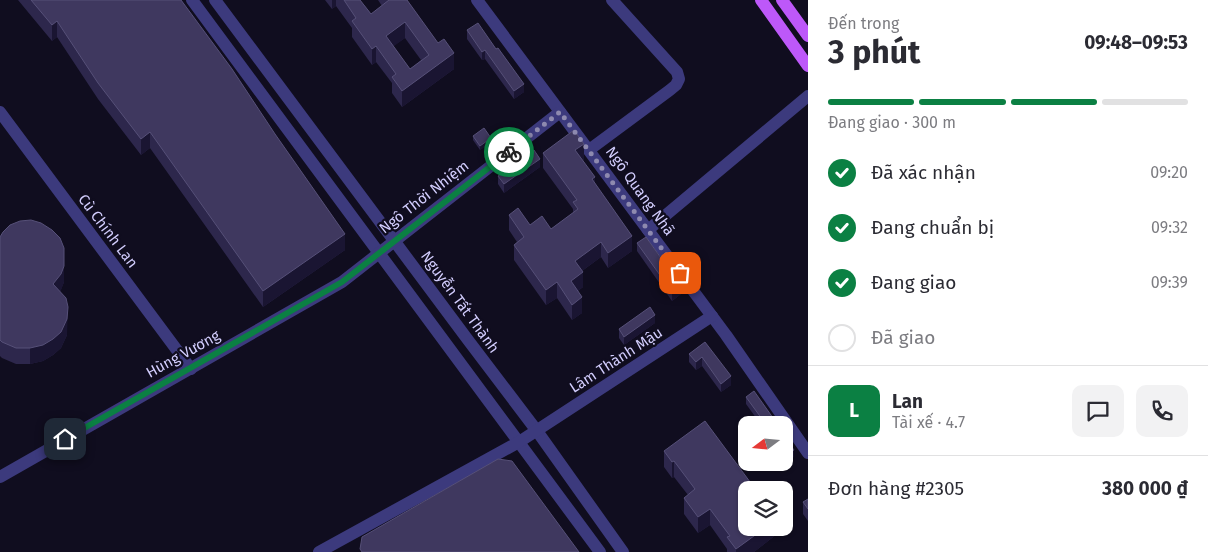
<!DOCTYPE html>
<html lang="vi">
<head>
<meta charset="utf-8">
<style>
	:root { --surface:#fff; --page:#f2f2f3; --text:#2b2b33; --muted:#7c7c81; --line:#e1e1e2; --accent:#0b8043 }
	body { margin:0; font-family:"Fira Sans",sans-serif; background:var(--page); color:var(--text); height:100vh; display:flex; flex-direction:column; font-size:19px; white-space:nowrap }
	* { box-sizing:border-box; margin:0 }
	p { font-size:16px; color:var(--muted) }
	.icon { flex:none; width:28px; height:28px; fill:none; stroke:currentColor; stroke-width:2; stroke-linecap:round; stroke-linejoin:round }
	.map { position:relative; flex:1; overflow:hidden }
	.side { display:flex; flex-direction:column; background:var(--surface); width:400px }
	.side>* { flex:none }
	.needle { width:32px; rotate:254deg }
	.fabs { position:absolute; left:738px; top:416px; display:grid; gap:10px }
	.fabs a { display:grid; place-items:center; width:55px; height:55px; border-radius:10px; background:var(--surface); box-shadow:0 1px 4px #0004; font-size:25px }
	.pin { position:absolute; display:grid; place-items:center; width:42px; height:42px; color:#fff; margin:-21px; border-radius:10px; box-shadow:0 2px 8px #0006 }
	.courier { position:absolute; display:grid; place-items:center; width:50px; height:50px; margin:-25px; border:4px solid #0b8043; border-radius:50%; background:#fff; color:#222; box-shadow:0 1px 6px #0007 }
	.summary em { font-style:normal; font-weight:700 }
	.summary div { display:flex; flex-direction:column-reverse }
	.summary { display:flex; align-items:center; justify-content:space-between; height:85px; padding:0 20px }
	h1 { font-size:32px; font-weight:700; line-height:38px }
	.bar { display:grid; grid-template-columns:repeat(4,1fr); gap:8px 5px; align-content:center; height:60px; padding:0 20px }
	.bar i { height:6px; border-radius:4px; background:var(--line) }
	.bar .selected { background:var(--accent) }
	.bar p { grid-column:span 4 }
	.line { display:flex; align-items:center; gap:12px; padding:0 20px; border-top:1px solid var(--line) }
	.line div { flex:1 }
	.round { display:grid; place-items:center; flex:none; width:52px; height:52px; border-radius:10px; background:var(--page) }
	ol { padding:0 20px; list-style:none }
	li { display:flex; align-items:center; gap:15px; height:55px }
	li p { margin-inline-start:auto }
	li .icon { padding:5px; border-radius:50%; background:var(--accent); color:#fff; stroke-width:4 }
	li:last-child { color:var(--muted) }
	li i { width:28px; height:28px; border:2px solid var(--line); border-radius:50% }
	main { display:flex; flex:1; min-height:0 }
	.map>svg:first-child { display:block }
</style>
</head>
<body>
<main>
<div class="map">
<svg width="808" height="552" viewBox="0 0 808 552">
	<rect width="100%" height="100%" fill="#100d1f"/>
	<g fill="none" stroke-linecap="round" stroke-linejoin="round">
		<g stroke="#3c3a7d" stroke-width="12">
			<polyline points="192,0 600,552"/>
			<polyline points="215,0 468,340 537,431 623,552"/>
			<polyline points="477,0 726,335 808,453"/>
			<polyline points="0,112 191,369"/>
			<polyline points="589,150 670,90 676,85 679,79 677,72 612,0"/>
			<polyline points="648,230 808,96"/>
			<polyline points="0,477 342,282 560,112"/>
			<polyline points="319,552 519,442 712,316"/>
		</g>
		<g stroke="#bd58f9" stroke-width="12">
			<polyline points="761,0 808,66"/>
			<polyline points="782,0 808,36"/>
		</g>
	</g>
	<g fill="#2d274c" fill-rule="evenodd">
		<polygon points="18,0 181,0 345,250 263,307 150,148 141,155 98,99 57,37 52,41"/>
		<path d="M325,0H360L371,14L382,6L378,0H407L454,69L402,107L392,93V83L376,62L372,65L352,37V28L336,6L332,9ZM405,38L421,60L410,69L393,46Z"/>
		<polygon points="467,30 524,92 514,99 485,59 482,60 467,39"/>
		<polygon points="473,136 491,142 480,150 473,140"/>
		<polygon points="543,153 584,159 583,160 595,184 632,251 608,268 601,257 582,271 583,287 578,291 582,313 572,320 557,298 546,305 514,260 514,245 517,242 509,230 509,215 530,225 551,229 573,213 573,209 543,168"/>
		<polygon points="540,167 504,193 498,184 498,176"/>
		<polygon points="0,237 64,282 60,292 67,335 61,348 53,355 43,361 30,364 16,364 2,358 0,356"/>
		<polygon points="637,243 681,294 672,301 637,251"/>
		<polygon points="655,323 624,345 619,338 619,329"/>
		<polygon points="705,342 731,385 721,392 702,366 696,370 689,362 689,354"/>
		<polygon points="746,397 778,425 757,425 757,423 759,422 746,404"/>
		<polygon points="664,451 777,528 777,534 754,552 727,552 727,549 710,525 698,533 684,514 684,498 688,495 674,477 672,478 664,467"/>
		<polygon points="808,499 808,521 803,514 803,502"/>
	</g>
	<g fill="#1a1532">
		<polygon points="332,0 336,0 336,6 332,9"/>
		<polygon points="57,21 57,37 52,41 52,25"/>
		<polygon points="405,22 405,38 386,52 386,36"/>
		<polygon points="376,46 376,62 372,65 372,49"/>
		<polygon points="485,50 485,59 482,60 482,52"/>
		<polygon points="454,53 454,69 402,107 402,91"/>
		<polygon points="524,84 524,92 514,99 514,91"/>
		<polygon points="150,132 150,148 141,155 141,139"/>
		<polygon points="491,138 491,142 480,150 480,146"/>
		<polygon points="584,144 584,159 575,165 575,150"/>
		<polygon points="540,159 540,167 504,193 504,184"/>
		<polygon points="595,177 595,192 592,179"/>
		<polygon points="345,234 345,250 263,307 263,291"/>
		<polygon points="632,236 632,251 608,268 608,253"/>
		<polygon points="601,242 601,257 575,276 575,261"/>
		<polygon points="64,248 64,282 61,290 53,300 53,284"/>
		<polygon points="583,272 583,287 571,296 571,281"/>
		<polygon points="557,282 557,298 546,305 546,290"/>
		<polygon points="681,286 681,294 672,301 672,292"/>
		<polygon points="582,297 582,313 572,320 572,305"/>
		<polygon points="68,307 67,335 61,348 53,355 43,361 30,364 30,348"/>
		<polygon points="655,315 655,323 624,345 624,337"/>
		<polygon points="702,357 702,366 696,370 696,362"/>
		<polygon points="731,376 731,385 721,392 721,384"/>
		<polygon points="794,450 794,457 784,464 784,457"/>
		<polygon points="674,461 674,477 672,478 672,462"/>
		<polygon points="710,509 710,525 698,533 698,517"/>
		<polygon points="765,528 777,528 777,534 754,552 736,552 736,549"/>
	</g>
	<g fill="#3f385f" stroke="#565078" fill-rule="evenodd">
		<polygon points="31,0 181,0 232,69 275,134 345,234 263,291 150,132 141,139 98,83 57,21 52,25"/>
		<path d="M344,0H360L371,14L389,0H407L438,43L444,39L454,53L402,91L392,77L396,74L376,46L372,49L352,21L356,18ZM405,22L429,55L410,69L386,36Z"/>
		<polygon points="478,23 496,49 498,48 524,84 514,91 485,50 482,52 467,30"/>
		<polygon points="484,128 491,138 480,146 473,136"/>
		<polygon points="574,130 584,144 575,150 595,177 592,179 632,236 608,253 601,242 575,261 583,272 571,281 582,297 572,305 557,282 546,290 514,245 524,237 509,215 518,208 530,225 542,216 551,229 578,209 573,202 577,200 543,153"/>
		<polygon points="534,150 540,159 504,184 498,176"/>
		<polygon points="31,220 41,223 52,230 60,238 64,248 64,266 61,274 53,284 66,298 68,307 67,319 61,332 53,339 43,345 30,348 16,348 2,342 0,340 0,237 3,232 10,225 20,221"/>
		<polygon points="646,237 681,286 672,292 637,243"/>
		<polygon points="650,307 655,315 624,337 619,329"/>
		<polygon points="705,342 731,376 721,384 702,357 696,362 689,354"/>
		<polygon points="754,391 778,425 759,425 757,423 762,419 746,397"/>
		<polygon points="705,421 756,490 746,490 746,528 765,528 736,549 727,537 730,536 710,509 698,517 684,498 695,489 674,461 672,462 664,451"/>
		<polygon points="784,433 787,438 786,439 794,450 784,457"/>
		<polygon points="498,459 512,461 579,552 362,552 360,549 362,537"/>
		<polygon points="808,499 808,509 803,502"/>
	</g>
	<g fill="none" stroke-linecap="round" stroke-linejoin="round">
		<polyline stroke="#8e8aaf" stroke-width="5" stroke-dasharray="0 9" points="509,152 560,112 680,273"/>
		<polyline stroke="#0b8043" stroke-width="6" points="65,439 342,282 509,152"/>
	</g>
	<g text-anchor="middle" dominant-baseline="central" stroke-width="4.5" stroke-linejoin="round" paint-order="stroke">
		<g font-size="15" fill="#d2cdfd" stroke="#100d1f">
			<text transform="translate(640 191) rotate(54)">Ngô Quang Nhã</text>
			<text transform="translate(424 197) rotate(-38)">Ngô Thời Nhiệm</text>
			<text transform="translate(108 231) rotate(53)">Cù Chính Lan</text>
			<text transform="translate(460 302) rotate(54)">Nguyễn Tất Thành</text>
			<text transform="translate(183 354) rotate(-29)">Hùng Vương</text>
			<text transform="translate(616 360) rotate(-33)">Lâm Thành Mậu</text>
		</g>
	</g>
</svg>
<div class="fabs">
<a><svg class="needle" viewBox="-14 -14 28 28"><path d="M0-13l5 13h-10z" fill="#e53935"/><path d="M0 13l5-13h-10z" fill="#7c7c81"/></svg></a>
<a><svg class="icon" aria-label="layers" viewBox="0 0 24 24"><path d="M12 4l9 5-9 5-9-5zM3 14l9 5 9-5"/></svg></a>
</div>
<div class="pin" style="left:680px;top:273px;background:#ea580c"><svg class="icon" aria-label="bag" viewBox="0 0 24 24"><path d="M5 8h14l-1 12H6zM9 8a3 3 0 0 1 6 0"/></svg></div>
<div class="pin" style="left:65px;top:439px;background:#1f2937"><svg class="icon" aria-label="home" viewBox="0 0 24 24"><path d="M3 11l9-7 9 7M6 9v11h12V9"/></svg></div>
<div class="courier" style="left:509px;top:152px"><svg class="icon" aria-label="bike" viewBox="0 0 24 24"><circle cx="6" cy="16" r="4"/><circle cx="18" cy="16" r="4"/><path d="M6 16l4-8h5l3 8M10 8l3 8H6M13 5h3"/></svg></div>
</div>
<section class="side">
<div class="summary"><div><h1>3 phút</h1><p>Đến trong</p></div><em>09:48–09:53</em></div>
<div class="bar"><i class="selected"></i><i class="selected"></i><i class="selected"></i><i></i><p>Đang giao · 300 m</p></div>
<ol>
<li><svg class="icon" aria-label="check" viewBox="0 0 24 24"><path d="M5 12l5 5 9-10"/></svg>Đã xác nhận<p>09:20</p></li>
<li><svg class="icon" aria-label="check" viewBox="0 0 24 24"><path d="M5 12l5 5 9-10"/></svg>Đang chuẩn bị<p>09:32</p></li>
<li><svg class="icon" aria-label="check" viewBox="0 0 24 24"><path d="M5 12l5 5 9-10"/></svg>Đang giao<p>09:39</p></li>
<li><i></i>Đã giao</li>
</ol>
<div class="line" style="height:90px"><b class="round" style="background:var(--accent);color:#fff">L</b><div><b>Lan</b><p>Tài xế · 4.7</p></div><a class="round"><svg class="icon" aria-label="chat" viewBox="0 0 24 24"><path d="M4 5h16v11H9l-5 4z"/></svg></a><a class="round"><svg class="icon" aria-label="phone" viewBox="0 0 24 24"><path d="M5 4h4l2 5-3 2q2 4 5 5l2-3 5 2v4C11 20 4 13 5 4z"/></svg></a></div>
<div class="line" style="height:65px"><div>Đơn hàng #2305</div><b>380 000 ₫</b></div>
</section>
</main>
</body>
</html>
